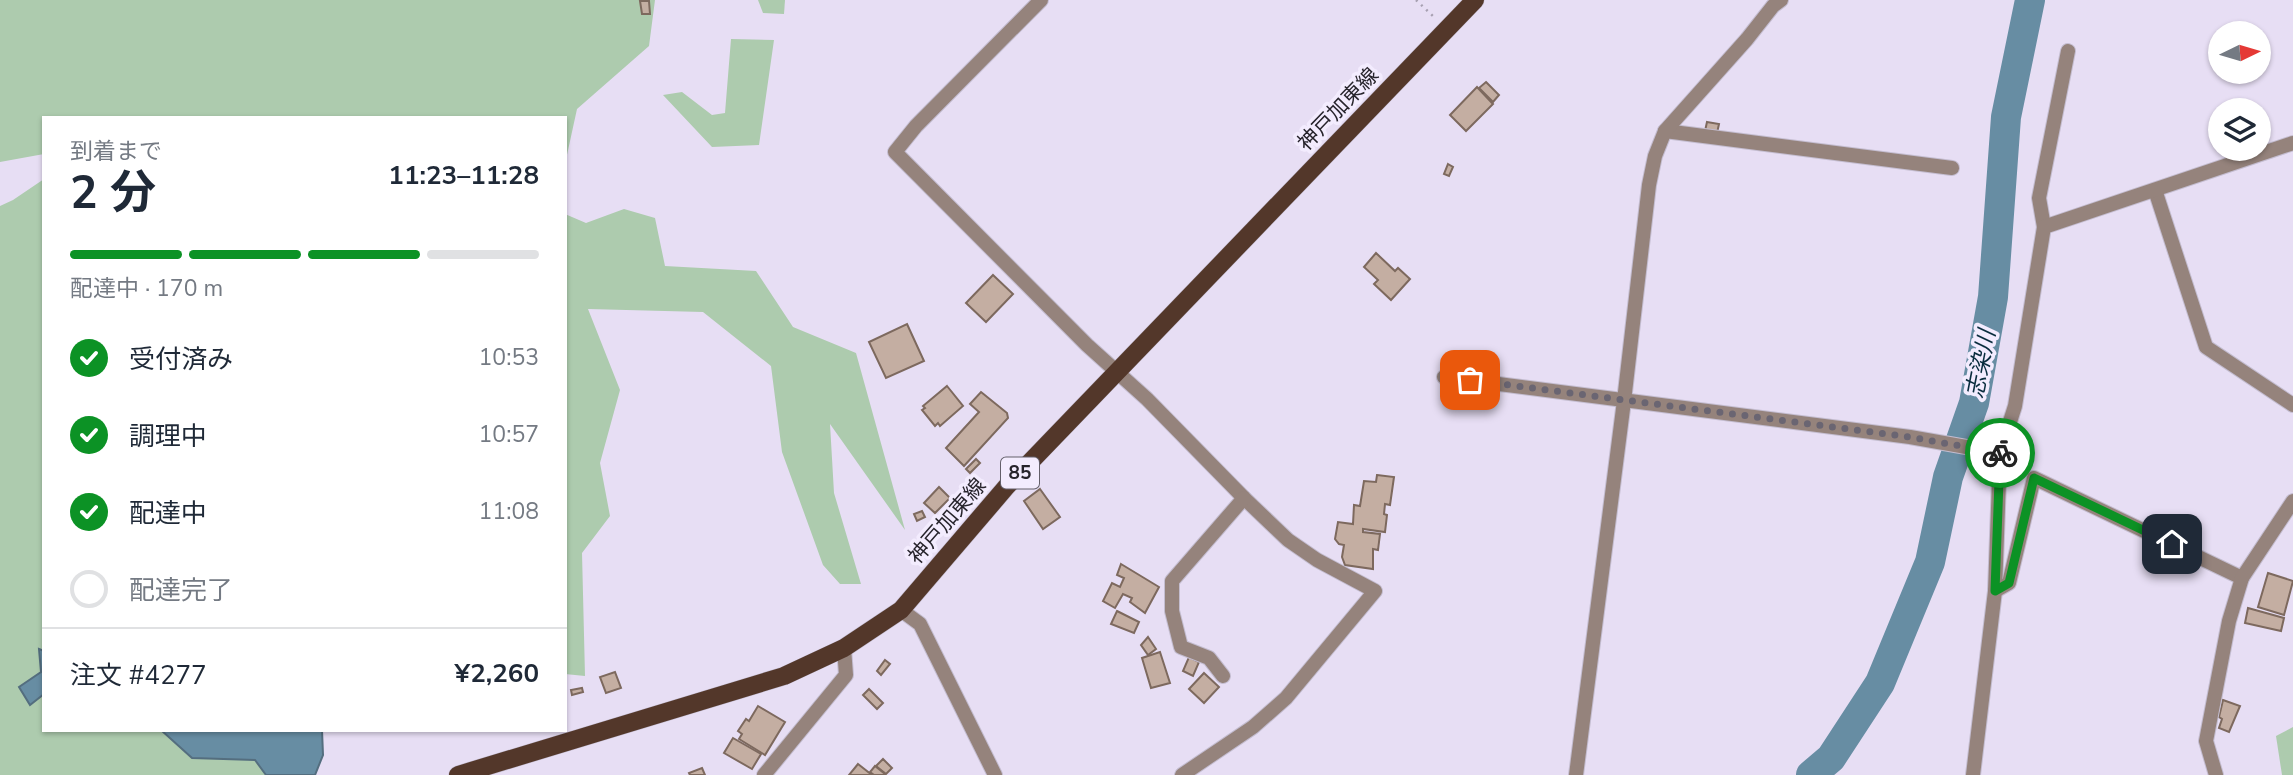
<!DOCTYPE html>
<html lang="ja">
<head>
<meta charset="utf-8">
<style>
	:root { --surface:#fff; --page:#f6f6f7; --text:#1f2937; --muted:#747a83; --line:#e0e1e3; --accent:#0c9225 }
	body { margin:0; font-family:"Nunito Sans","Noto Sans JP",sans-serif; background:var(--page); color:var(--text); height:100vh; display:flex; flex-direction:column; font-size:26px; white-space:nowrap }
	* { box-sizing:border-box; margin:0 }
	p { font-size:23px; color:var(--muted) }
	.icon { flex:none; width:38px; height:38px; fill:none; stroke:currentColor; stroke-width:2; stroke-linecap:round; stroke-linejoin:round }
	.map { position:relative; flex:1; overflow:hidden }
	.sheet { position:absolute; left:42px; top:116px; width:525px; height:616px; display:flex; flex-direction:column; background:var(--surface); border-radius:0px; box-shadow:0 2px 5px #0004 }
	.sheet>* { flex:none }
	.needle { width:46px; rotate:85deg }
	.buttons { position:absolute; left:2208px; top:21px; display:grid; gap:14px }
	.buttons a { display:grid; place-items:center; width:63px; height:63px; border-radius:50%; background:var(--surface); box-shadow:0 2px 5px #0004; font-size:35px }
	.pin { position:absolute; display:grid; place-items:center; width:60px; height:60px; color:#fff; margin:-30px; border-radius:14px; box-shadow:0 4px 10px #0006 }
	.courier { position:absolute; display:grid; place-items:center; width:70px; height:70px; margin:-35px; border:5px solid #0c9225; border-radius:50%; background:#fff; color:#222; box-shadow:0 2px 9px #0007 }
	.head em { font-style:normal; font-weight:700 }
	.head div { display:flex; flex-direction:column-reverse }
	.head { display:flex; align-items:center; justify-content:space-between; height:119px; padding:0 28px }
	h1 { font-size:46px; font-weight:700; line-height:52px }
	.bar { display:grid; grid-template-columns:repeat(4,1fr); gap:10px 7px; align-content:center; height:84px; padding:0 28px }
	.bar i { height:9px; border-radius:5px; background:var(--line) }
	.bar .selected { background:var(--accent) }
	.bar p { grid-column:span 4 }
	.line { display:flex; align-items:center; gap:18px; padding:0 28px; border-top:2px solid var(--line) }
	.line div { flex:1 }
	ol { padding:0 28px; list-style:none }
	li { display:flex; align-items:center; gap:21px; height:77px }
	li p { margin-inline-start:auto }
	li .icon { padding:7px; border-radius:50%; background:var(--accent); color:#fff; stroke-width:4 }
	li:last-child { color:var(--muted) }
	li i { width:38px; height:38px; border:4px solid var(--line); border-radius:50% }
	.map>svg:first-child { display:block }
</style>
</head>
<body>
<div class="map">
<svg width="2293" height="775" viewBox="0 0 2293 775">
	<rect width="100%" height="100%" fill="#e7def4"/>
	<g fill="#adcbae">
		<polygon points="0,0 655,0 649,46 577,109 565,164 565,117 44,117 44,154 0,162"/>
		<polygon points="758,0 785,0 784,14 763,13"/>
		<polygon points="731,39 774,40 759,145 712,147 663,95 682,92 712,115 725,113"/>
		<polygon points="44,179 44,651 39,650 41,672 20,687 30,705 44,694 44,730 161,730 192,758 255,760 266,775 0,775 0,206 13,200"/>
		<polygon points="624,209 655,218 665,266 756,271 793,327 856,353 905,530 830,424 834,493 861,584 840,584 823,565 782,452 771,366 703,312 588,309 620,390 600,463 610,516 582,553 585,676 565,674 565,214 586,223"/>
		<polygon points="2293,727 2293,775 2282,775 2276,736"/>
	</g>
	<g fill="#678da3" stroke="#546e7f" stroke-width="2">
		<polygon points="39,649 44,651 44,694 30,705 19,687 41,672"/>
		<polygon points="161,730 322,730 323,755 315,775 266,775 255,760 192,758"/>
	</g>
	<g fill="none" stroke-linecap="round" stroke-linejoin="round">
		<polyline stroke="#678da3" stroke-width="30" points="1811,775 1831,758 1880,683 1930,562 1948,477 1974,403 1993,297 2006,117 2030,0"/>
	</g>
	<g fill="#c4aea2" stroke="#7d695e" stroke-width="2">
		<polygon points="640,1 649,1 650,14 642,14"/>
		<polygon points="1486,82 1499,95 1493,102 1479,88"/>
		<polygon points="1477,87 1493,104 1466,131 1450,115"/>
		<polygon points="1707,122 1719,124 1717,133 1705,131"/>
		<polygon points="1448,164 1453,167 1449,176 1444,174"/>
		<polygon points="1376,253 1395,271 1398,268 1410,279 1391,300 1374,284 1378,280 1364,267"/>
		<polygon points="993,275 1013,294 986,322 966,303"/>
		<polygon points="907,324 924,361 886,378 869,342"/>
		<polygon points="947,386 963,406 940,426 938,423 935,426 922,410 925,408 923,406"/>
		<polygon points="981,392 1007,413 1008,418 964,466 946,448 979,412 970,404"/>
		<polygon points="976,459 980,463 970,473 966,469"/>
		<polygon points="1377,475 1394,477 1390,505 1385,504 1384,514 1387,515 1385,532 1363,529 1363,532 1380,534 1378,550 1373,549 1373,569 1345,565 1342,557 1344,545 1339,544 1335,539 1338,522 1353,524 1354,505 1360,506 1364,481 1376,482"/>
		<polygon points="939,487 950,498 935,513 924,503"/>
		<polygon points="1040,489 1060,517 1043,529 1024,501"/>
		<polygon points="922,511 925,517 917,521 914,514"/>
		<polygon points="1121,564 1159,587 1145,613 1130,602 1132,598 1123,594 1115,608 1103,601 1112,583 1120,587 1124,578 1117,575"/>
		<polygon points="2268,573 2293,581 2284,615 2258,607"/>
		<polygon points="2248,608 2284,618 2281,631 2245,623"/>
		<polygon points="1117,611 1139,622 1134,633 1111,624"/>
		<polygon points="1148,637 1156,649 1148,655 1141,645"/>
		<polygon points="1160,652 1170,683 1151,688 1142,658"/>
		<polygon points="1189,657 1199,662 1193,676 1183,671"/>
		<polygon points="885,660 890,664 881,675 877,671"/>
		<polygon points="615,672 621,688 606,693 600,677"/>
		<polygon points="1204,673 1219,687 1204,703 1189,689"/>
		<polygon points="582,688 583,692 572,695 571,690"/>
		<polygon points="869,689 883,703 877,709 863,695"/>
		<polygon points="2223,700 2240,706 2229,732 2219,728 2222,719 2219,717"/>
		<polygon points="758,706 785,722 765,755 739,739 742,734 738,731 746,719 749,721"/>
		<polygon points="733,738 761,754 752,769 724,753"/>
		<polygon points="883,759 892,768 886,774 876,766"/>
		<polygon points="858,764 872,775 849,775"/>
		<polygon points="875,766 885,774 885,775 874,775 870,772"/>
		<polygon points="702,768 705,775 690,775 689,773"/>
	</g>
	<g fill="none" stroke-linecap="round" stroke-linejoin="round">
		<g stroke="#c4bdd0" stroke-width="16">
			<g id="minor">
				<polyline points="1041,0 916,126 895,152 1087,345 1147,399 1244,498 1288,540 1317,560 1375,591 1286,698 1253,727 1182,775"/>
				<polyline points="1665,131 1952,168"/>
				<polyline points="2155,190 2206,347 2293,405"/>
				<polyline points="2044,227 2039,198 2068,51"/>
				<polyline points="1444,377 1910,437 2000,453"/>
				<polyline points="1995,591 2009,583 2034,478 2242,578"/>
				<polyline points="901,610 920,624 995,775"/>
				<polyline points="1223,676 1209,658 1181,647 1172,611 1172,581 1244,498"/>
				<polyline points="764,775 846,675 844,648"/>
				<polyline points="1576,775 1624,401 1649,185 1655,156 1665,131 1747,39 1773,6 1781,0"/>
				<polyline points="1973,775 1995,591 2000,453 2015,406 2044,227 2293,143"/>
				<polyline points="2216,775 2206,741 2229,621 2242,578 2293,501"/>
			</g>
		</g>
		<g stroke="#c4bdd0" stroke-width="19">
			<polyline id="primary" points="458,775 784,676 844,648 901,610 1007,486 1475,0"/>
		</g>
		<polyline stroke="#a7a0b1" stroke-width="2.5" stroke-dasharray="2 5" stroke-linecap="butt" points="1416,0 1434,17"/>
		<use href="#minor" stroke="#95837c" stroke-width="14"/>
		<use href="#primary" stroke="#53372a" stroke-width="18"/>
	</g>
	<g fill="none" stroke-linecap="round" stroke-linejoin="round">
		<polyline stroke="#6a6572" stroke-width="7" stroke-dasharray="0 12.6" points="1470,380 1910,437 2000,453"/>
		<polyline stroke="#0c9225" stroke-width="9" points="2000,453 1995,591 2009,583 2034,478 2172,544"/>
	</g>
	<g text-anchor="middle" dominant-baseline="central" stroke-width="7" stroke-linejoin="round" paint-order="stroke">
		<rect fill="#f3ecfe" stroke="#64606b" stroke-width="2" x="1001" y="457.5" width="38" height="31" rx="5"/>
		<g font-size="19" font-weight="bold" fill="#27242c">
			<text x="1020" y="473">85</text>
		</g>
		<g font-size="21" fill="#27242c" stroke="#f3ecfe">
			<text transform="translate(1338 109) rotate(-46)">神戸加東線</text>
			<text transform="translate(947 521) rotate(-49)">神戸加東線</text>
		</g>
		<g font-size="23" font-style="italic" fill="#0a2d3e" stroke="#f3ecfe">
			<text transform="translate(1981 364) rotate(-79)">志染川</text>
		</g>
	</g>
</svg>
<div class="buttons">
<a><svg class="needle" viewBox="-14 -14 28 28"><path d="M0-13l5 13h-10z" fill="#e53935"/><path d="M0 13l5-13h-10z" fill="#747a83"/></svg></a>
<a><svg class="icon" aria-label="layers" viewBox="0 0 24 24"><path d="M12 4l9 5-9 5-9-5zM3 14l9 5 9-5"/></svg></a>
</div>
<div class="pin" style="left:1470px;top:380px;background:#ea580c"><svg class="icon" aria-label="bag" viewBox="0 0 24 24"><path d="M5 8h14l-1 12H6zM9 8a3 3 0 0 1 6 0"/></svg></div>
<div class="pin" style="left:2172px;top:544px;background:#1f2937"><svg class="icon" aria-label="home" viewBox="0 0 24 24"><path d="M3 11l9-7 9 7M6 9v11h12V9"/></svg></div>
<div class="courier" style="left:2000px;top:453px"><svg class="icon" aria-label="bike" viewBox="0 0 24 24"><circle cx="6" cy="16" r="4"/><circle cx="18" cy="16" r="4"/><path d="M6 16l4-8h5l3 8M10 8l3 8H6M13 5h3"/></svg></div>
<section class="sheet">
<div class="head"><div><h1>2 分</h1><p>到着まで</p></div><em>11:23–11:28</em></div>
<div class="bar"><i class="selected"></i><i class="selected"></i><i class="selected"></i><i></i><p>配達中 · 170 m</p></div>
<ol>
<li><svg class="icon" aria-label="check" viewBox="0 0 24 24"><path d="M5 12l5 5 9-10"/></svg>受付済み<p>10:53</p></li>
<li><svg class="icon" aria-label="check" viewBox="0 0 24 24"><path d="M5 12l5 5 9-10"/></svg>調理中<p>10:57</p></li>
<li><svg class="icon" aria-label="check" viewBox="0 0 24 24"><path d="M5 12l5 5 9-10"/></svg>配達中<p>11:08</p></li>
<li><i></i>配達完了</li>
</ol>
<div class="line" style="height:91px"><div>注文 #4277</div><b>¥2,260</b></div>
</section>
</div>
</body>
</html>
